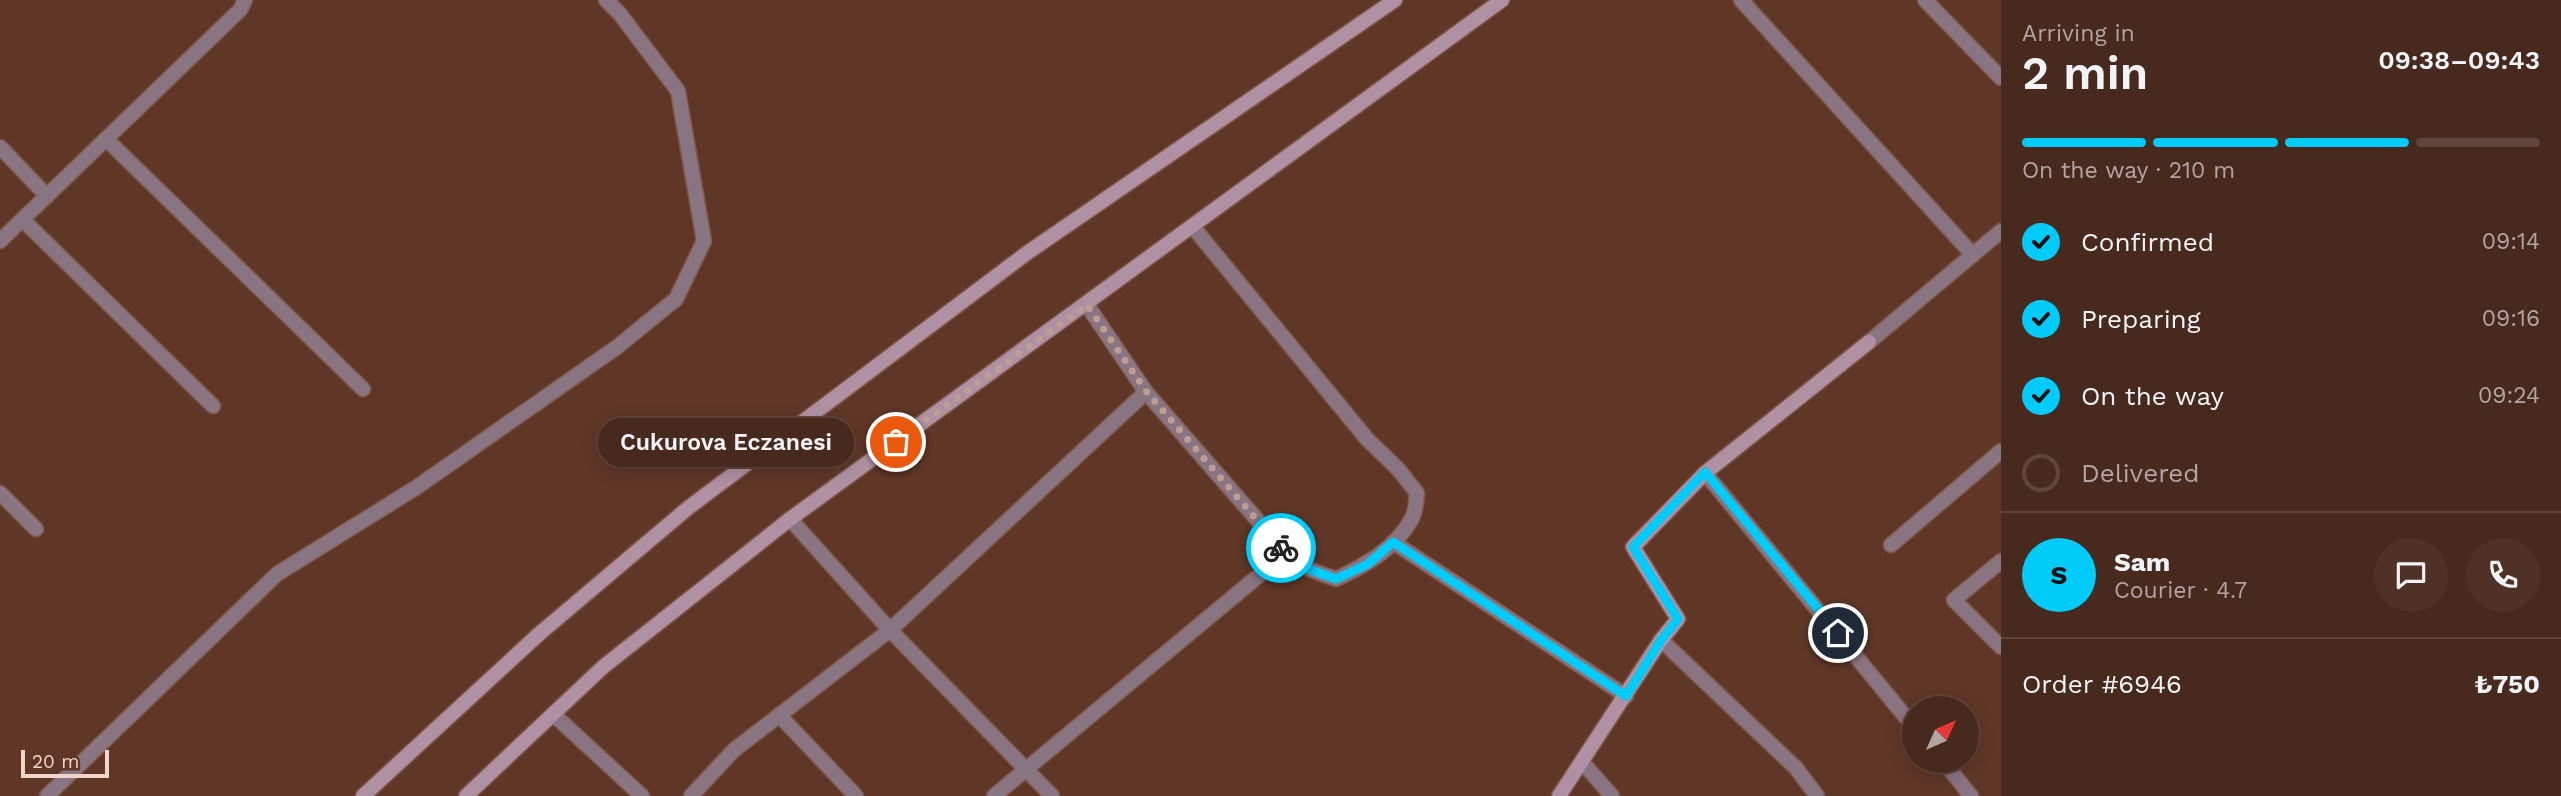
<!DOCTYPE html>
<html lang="en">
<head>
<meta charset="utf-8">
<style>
	:root { --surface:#48291d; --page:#4f3126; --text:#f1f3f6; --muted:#b1a6a4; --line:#60453b; --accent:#00cbf9 }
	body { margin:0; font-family:"Work Sans",sans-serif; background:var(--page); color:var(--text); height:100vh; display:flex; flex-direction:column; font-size:26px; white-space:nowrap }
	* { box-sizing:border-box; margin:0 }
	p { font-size:23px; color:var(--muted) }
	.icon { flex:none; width:38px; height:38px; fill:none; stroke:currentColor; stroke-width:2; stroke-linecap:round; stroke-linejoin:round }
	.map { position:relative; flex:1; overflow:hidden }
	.side { display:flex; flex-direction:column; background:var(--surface); width:560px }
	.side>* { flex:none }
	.needle { width:46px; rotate:45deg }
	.buttons { position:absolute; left:1902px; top:696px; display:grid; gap:14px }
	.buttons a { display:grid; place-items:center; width:77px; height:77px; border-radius:50%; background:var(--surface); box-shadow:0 4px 18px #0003,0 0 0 2px var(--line); font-size:35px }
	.scale { position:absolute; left:21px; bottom:18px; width:88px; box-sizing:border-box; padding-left:7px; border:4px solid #efd5cb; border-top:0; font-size:19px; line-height:24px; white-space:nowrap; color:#efd5cb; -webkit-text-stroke:5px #603727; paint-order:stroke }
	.pin { position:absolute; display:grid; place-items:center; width:60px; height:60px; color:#fff; margin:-30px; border:4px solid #fff; border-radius:50%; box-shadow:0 2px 7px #0007 }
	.courier { position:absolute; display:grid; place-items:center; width:70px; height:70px; margin:-35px; border:5px solid #00cbf9; border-radius:50%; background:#fff; color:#222; box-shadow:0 2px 9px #0007 }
	.bubble { position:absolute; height:49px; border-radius:24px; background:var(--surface); box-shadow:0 4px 18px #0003,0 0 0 2px var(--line); font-size:23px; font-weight:600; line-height:49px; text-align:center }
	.summary em { font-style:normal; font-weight:600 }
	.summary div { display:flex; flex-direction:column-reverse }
	.summary { display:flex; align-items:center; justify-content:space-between; height:119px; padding:0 21px }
	h1 { font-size:46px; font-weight:600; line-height:52px }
	.bar { display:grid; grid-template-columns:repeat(4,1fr); gap:10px 7px; align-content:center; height:84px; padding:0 21px }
	.bar i { height:9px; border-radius:5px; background:var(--line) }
	.bar .selected { background:var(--accent) }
	.bar p { grid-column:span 4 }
	.line { display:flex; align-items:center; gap:18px; padding:0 21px; border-top:2px solid var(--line) }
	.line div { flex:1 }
	.round { display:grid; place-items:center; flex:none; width:74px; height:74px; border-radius:37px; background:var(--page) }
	ol { padding:0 21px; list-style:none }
	li { display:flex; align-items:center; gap:21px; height:77px }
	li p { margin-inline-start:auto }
	li .icon { padding:7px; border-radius:50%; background:var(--accent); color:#111; stroke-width:4 }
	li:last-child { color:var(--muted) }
	li i { width:38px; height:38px; border:4px solid var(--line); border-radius:50% }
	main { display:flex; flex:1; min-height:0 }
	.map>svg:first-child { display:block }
</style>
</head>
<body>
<main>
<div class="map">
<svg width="2001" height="796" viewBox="0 0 2001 796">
	<rect width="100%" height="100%" fill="#603727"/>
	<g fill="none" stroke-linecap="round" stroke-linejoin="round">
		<g stroke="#7d5748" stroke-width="17">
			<g id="lane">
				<polyline points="106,139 363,389"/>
				<polyline points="0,147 47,196"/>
				<polyline points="23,220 213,406"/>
				<polyline points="0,241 240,10 245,0"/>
				<polyline points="0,493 36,529"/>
				<polyline points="47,796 277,574 417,487 617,347 676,299 704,241 678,91 620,14 606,0"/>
			</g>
		</g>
		<g stroke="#7d5748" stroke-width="17">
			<g id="street">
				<polyline points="1741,0 1973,255"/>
				<polyline points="1925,0 2001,78"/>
				<path d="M1087,305L1146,392L1286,553L1311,570L1336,579C1364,566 1395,549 1411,520C1416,513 1416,501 1417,493L1398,469L1367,439L1193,227"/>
				<polyline points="1869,342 2001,231"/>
				<polyline points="1705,473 1914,727"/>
				<polyline points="790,519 890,630 1052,796"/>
				<polyline points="1393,542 1626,696"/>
				<polyline points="1891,545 2001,451"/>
				<polyline points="2001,561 1954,600 2001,647"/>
				<polyline points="1661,640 1796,768 1817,796"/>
				<polyline points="553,714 642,796"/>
				<polyline points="779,715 856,796"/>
				<polyline points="1943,761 1971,796"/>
				<polyline points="1582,762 1612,796"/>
				<polyline points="691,796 734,750 890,630 1146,392"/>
				<polyline points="994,796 1286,553"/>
			</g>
		</g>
		<g stroke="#7d5748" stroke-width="17">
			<g id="secondary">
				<polyline points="363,796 539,634 688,508 1027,253 1395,0"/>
				<polyline points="466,796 603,667 790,519 1502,0"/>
				<polyline points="1559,796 1661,640 1678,619 1633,547 1705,473 1869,342"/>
			</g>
		</g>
		<use href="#lane" stroke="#897581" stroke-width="14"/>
		<use href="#street" stroke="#897581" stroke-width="14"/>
		<use href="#secondary" stroke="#af91a3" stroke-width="14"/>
	</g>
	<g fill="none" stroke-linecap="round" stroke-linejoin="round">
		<polyline stroke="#bd9e92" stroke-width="7" stroke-dasharray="0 12.6" points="896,442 1087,305 1146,391 1281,548"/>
		<polyline stroke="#00cbf9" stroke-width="9" points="1281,548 1311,570 1336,579 1368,564 1393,542 1626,696 1661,640 1678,619 1633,547 1705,472 1838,633"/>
	</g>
</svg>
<div class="buttons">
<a><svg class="needle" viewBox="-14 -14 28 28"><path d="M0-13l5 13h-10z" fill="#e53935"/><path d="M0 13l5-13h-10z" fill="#b1a6a4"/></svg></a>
</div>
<div class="scale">20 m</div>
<div class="pin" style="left:896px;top:442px;background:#ea580c"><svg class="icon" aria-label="bag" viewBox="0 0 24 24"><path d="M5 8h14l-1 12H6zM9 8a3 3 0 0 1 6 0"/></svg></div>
<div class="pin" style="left:1838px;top:633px;background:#1f2937"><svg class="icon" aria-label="home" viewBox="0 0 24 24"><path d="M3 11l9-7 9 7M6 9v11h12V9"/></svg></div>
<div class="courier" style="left:1281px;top:548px"><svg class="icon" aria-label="bike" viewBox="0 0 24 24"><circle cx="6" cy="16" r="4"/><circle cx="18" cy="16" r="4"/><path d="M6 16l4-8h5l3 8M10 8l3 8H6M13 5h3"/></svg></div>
<div class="bubble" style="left:598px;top:418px;width:256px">Cukurova Eczanesi</div>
</div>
<section class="side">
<div class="summary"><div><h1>2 min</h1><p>Arriving in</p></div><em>09:38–09:43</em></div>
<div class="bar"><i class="selected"></i><i class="selected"></i><i class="selected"></i><i></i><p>On the way · 210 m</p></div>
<ol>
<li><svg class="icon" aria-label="check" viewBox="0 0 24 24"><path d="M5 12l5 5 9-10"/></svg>Confirmed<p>09:14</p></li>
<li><svg class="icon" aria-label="check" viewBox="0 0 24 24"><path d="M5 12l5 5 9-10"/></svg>Preparing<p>09:16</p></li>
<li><svg class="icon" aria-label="check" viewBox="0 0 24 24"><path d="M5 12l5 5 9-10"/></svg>On the way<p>09:24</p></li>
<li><i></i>Delivered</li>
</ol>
<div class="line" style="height:126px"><b class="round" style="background:var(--accent);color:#111">S</b><div><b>Sam</b><p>Courier · 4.7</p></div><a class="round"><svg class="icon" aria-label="chat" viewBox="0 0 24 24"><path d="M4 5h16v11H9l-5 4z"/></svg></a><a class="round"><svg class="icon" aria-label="phone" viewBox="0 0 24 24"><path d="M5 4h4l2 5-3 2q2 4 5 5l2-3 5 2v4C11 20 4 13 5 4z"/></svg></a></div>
<div class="line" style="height:91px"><div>Order #6946</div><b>₺750</b></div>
</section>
</main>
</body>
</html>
